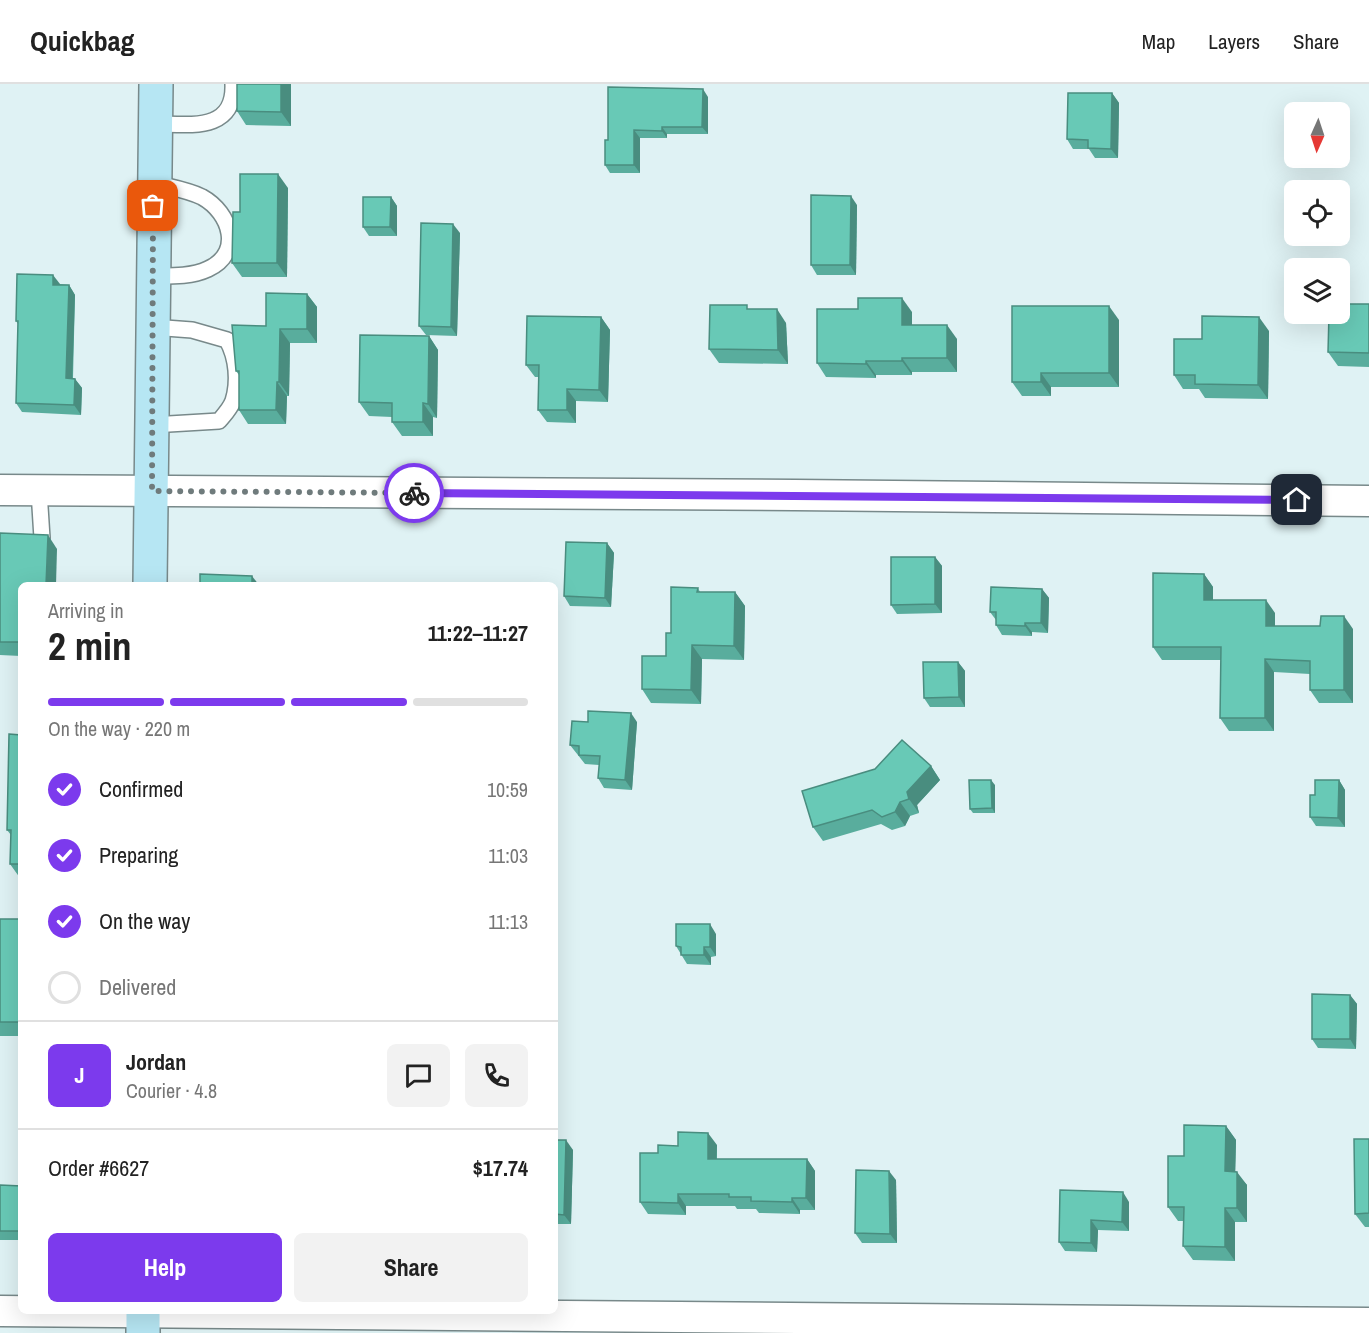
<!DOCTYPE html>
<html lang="en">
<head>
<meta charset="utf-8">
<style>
	:root { --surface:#fff; --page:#f2f2f2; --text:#222; --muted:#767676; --line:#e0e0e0; --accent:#7c3aed }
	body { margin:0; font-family:"Archivo Narrow",sans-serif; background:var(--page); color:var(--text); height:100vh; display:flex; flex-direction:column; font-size:22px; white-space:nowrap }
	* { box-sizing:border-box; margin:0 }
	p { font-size:20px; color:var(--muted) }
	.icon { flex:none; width:33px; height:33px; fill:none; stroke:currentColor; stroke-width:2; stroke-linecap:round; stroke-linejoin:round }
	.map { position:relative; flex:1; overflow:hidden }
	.side { position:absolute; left:18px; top:498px; width:540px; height:732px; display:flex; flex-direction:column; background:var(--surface); border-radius:9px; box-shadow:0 6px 24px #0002 }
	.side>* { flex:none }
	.needle { width:39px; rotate:183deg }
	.controls { position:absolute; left:1284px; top:18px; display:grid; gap:12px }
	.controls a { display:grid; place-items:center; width:66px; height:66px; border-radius:9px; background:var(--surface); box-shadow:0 6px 24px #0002; font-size:30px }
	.pin { position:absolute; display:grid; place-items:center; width:51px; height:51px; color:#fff; margin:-26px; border-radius:12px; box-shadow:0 3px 9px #0006 }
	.courier { position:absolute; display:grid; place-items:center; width:60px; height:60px; margin:-30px; border:4px solid #7c3aed; border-radius:50%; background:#fff; color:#222; box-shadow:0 2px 8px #0007 }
	.overview em { font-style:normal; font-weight:800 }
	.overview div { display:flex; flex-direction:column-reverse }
	.overview { display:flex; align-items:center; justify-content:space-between; height:102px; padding:0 30px }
	h1 { font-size:39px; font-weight:800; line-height:45px }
	.bar { display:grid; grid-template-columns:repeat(4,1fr); gap:9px 6px; align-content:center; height:72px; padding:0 30px }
	.bar i { height:8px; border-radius:4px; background:var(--line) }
	.bar .current { background:var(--accent) }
	.bar p { grid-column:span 4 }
	.line { display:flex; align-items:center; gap:15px; padding:0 30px; border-top:2px solid var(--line) }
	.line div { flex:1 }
	.round { display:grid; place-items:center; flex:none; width:63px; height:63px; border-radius:9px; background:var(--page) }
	ol { padding:0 30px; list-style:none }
	li { display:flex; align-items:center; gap:18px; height:66px }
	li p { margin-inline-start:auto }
	li .icon { padding:6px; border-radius:50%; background:var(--accent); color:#fff; stroke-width:4 }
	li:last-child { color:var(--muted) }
	li i { width:33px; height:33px; border:3px solid var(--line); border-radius:50% }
	.button { display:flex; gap:12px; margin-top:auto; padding:12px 30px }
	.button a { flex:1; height:69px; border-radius:9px; background:var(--accent); color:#fff; font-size:24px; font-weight:800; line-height:69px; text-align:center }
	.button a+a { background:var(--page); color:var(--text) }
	header { display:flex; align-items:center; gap:36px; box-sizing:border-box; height:84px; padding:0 30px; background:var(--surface); border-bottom:2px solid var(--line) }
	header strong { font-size:28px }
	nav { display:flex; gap:33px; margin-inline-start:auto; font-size:21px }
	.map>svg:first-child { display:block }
</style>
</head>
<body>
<header>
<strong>Quickbag</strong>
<nav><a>Map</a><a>Layers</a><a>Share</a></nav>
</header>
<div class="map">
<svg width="1369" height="1249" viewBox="0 0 1369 1249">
	<rect width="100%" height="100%" fill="#dff2f4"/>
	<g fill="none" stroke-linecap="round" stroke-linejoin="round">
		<g stroke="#78898a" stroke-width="18">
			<g id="lane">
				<path d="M155,40C188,40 235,49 233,0"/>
				<path d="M153,192C170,192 191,193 208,185C243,169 231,129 202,113C188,106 169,103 154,99"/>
				<path d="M152,243L192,246L227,256C237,274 239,298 233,317C230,325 224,331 219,337L152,341"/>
				<polyline points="39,407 42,454"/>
			</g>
		</g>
		<g stroke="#78898a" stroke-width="33">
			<g id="street">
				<polyline points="0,406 795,411 1369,417"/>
				<polyline points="0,1227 1369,1239"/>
			</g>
		</g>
		<g stroke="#78898a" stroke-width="36">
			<g id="secondary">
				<polyline points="150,501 156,0"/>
				<polyline points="143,1249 143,1227"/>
			</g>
		</g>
		<use href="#lane" stroke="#fff" stroke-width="15"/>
		<use href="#street" stroke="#fff" stroke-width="30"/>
		<use href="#secondary" stroke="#b6e6f3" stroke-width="33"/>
	</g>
	<g fill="#59ad9d">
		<polygon points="291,0 291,42 246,41 237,27"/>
		<polygon points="1112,9 1119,19 1118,74 1095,74 1089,65 1073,65 1067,55"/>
		<polygon points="708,13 708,50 667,50 667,54 640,54 640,89 610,89 605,81 608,56"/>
		<polygon points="288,104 287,193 242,193 232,179 240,128"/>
		<polygon points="391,113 397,122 397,152 369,152 363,143"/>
		<polygon points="857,121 856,191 817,191 811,181"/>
		<polygon points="460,149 457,252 426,251 419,242"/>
		<polygon points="60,200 69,201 75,211 73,294 75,295 82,304 81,331 22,328 16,319 18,240 16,237"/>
		<polygon points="307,210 317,223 317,259 290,259 289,312 287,312 286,340 248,340 239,326 239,291 236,287 266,242"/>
		<polygon points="1369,220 1369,283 1338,282 1328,268"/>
		<polygon points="750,225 786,239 788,280 719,279 709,265"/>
		<polygon points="912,228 912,241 957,255 957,288 912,288 912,291 876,291 876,294 826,293 817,279"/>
		<polygon points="601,233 610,246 608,318 576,317 576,339 547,338 538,326 539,293 535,293 526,281"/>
		<polygon points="1119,236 1119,303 1051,303 1051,312 1022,312 1012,298"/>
		<polygon points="1269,247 1268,315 1205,314 1199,305 1183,305 1174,291 1202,255"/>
		<polygon points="429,252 438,266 437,334 433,333 433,352 402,352 392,338 392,333 369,332 359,318"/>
		<polygon points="0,449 57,465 21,501 21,572 0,571"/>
		<polygon points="607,459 614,469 611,523 570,522 564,512"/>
		<polygon points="935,473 942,482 942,529 897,530 891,521"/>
		<polygon points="1204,490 1213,503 1213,516 1275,529 1275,542 1353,545 1353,619 1319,619 1310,606 1310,590 1274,588 1274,647 1229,647 1220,634 1221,576 1162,576 1153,563"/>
		<polygon points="698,504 700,508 735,508 745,522 744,576 702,575 701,620 651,619 642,605 666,572 671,549"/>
		<polygon points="1042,505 1049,514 1048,549 1032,548 1032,552 1002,551 996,541 996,536 990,528"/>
		<polygon points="958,578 965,587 965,623 930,623 924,614"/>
		<polygon points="588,638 637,638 632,706 604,704 598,694 599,681 585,680 570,661"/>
		<polygon points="21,651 21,794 20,794 10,780 11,751 7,746"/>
		<polygon points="931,682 940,696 917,721 919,729 910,732 905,742 892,746 881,740 823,757 813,743"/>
		<polygon points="1339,696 1345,706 1345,743 1316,742 1310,733 1315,711"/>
		<polygon points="995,701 995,729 973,729 970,725"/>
		<rect x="0" y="835" width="21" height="117"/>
		<polygon points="716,850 716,872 711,873 711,881 687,880 676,862"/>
		<polygon points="1350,911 1357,920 1356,965 1318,964 1312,955"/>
		<polygon points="1226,1042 1236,1056 1235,1088 1247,1101 1247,1138 1235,1138 1235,1177 1193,1176 1183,1162 1184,1137 1178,1137 1168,1123 1184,1072"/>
		<polygon points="1369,1055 1369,1143 1365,1143 1355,1130"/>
		<polygon points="555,1056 573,1066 571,1140 555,1140"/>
		<polygon points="717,1061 717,1075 807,1075 815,1087 815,1126 800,1126 800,1130 759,1129 756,1125 737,1125 735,1122 686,1122 686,1131 648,1130 640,1118 658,1069 678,1062"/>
		<polygon points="896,1096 897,1159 862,1159 855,1149"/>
		<polygon points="0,1101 21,1102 21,1156 0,1156"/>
		<polygon points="1060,1106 1129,1118 1129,1147 1098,1146 1097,1168 1065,1167 1059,1158"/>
	</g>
	<g fill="#498d7f">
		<polygon points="281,0 291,0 291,42 281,28"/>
		<polygon points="703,5 708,13 708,50 702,43"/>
		<polygon points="1112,9 1119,19 1118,74 1111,65"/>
		<polygon points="662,43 667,50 667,54 662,47"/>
		<polygon points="634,46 640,54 640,89 634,81"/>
		<polygon points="278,90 288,104 287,193 277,179"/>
		<polygon points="851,112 857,121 856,191 850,181"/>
		<polygon points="391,113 397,122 397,152 390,143"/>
		<polygon points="453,140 460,149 457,252 451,243"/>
		<polygon points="53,191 60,200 60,210 53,201"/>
		<polygon points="69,201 75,211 72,304 66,294"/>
		<polygon points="307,210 317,223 317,259 307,245"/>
		<polygon points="902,214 912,228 912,255 902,241"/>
		<polygon points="1109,222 1119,236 1119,303 1109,289"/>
		<polygon points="777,225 786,239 788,280 778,266"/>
		<polygon points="601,233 610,246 608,318 599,306"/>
		<polygon points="1259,233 1269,247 1268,315 1258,301"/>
		<polygon points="947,241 957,255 957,288 947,274"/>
		<polygon points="280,245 290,259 289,312 279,298"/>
		<polygon points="429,252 438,266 437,334 428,320"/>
		<polygon points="902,274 912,288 912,291 902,277"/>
		<polygon points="866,277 876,291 876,294 866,280"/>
		<polygon points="1041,289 1051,303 1051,312 1041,298"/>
		<polygon points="75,295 82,304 81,331 74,321"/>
		<polygon points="277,298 287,312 286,340 276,326"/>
		<polygon points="567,305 576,317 576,339 567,326"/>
		<polygon points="423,319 433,333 433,352 423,338"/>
		<polygon points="48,451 57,465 56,501 46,501"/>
		<polygon points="607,459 614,469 611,523 605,514"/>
		<polygon points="935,473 942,482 942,529 935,520"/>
		<polygon points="1204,490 1213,503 1213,529 1204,516"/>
		<polygon points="252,492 259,501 252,501"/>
		<polygon points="1042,505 1049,514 1048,549 1041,539"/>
		<polygon points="735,508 745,522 744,576 734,562"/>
		<polygon points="1266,516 1275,529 1275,555 1266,542"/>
		<polygon points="1344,532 1353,545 1353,619 1344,606"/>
		<polygon points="1025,539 1032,548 1032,552 1025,542"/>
		<polygon points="692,561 702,575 701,620 691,606"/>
		<polygon points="1265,575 1274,588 1274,647 1265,634"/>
		<polygon points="958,578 965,587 965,623 959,613"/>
		<polygon points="631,629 637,638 632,706 625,696"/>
		<polygon points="931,682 940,696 917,721 919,729 909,715 907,708"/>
		<polygon points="991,696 995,701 995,729 992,724"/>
		<polygon points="1339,696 1345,706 1345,743 1338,734"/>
		<polygon points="900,718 910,732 905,742 895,728"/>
		<polygon points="710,840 716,850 716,872 710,863"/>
		<polygon points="704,863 711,873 711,881 704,871"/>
		<polygon points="1350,911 1357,920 1356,965 1350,955"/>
		<polygon points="1226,1042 1236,1056 1235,1101 1225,1087"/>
		<polygon points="708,1049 717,1061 716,1086 708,1075"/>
		<polygon points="566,1056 573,1066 571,1140 564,1131"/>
		<polygon points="807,1075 815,1087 815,1126 806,1114"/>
		<polygon points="889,1087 896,1096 897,1159 890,1150"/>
		<polygon points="1237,1088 1247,1101 1247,1138 1237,1124"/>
		<polygon points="1123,1108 1129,1118 1129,1147 1122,1138"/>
		<polygon points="678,1110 686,1122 686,1131 678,1119"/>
		<polygon points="792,1114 800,1126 800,1130 792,1118"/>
		<polygon points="1225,1124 1235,1138 1235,1177 1225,1163"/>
		<polygon points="1091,1136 1098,1146 1097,1168 1091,1159"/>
	</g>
	<g fill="#68c9b6" stroke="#498d7f" stroke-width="1.5">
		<polygon points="237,0 281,0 281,28 237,27"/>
		<polygon points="608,3 703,5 702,43 662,43 662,47 634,46 634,81 605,81 605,56 608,56"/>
		<polygon points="1068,9 1112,9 1111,65 1088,64 1088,56 1067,55"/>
		<polygon points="240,90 278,90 277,179 232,179 233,128 240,128"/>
		<polygon points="811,111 851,112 850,181 811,181"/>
		<polygon points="363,113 391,113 390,143 363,143"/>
		<polygon points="421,139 453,140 451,243 419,242"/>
		<polygon points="17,190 53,191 53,201 69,201 66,294 75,295 74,321 16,319 18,237 16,237"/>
		<polygon points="266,209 307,210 307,245 280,245 279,298 277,298 276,326 239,326 239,287 236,287 232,241 266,242"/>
		<polygon points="858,214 902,214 902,241 947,241 947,274 902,274 902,277 866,277 866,280 817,279 817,225 858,225"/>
		<polygon points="1340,220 1369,220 1369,269 1328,268 1329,230 1340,230"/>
		<polygon points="710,221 747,221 747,225 777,225 778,266 709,265"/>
		<polygon points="1012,222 1109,222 1109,289 1041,289 1041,298 1012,298"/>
		<polygon points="527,232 601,233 599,306 567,305 567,326 538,326 539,281 526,281"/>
		<polygon points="1202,232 1259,233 1258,301 1195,300 1195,291 1174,291 1174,255 1202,255"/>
		<polygon points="360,251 429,252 428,320 423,319 423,338 392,338 392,319 359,318"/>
		<polygon points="0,449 48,451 46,501 21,501 21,558 0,558"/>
		<polygon points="566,458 607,459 605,514 564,512"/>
		<polygon points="891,473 935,473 935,520 891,521"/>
		<polygon points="1153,489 1204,490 1204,516 1266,516 1266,542 1320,542 1321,532 1344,532 1344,606 1310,606 1310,577 1265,575 1265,634 1220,634 1221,563 1153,563"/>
		<polygon points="200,490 252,492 252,501 200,501"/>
		<polygon points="671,503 698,504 697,508 735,508 734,562 692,561 691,606 642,605 642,572 666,572 666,549 671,549"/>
		<polygon points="991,503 1042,505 1041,539 1025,539 1025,542 996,541 996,528 990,528"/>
		<polygon points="923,578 958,578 959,613 924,614"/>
		<polygon points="588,627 631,629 625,696 598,694 600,672 579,671 579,662 570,661 572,637 588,638"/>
		<polygon points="9,650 21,651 21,780 10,780 11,746 7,746"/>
		<polygon points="902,656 931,682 907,708 909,715 900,718 895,728 882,733 872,726 813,743 802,707 875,685"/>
		<polygon points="969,696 991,696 992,724 970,725"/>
		<polygon points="1315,696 1339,696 1338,734 1310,733 1310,711 1315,711"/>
		<rect x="0" y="835" width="21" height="103"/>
		<polygon points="676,840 710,840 710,863 704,863 704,871 681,871 681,863 676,862"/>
		<polygon points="1312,910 1350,911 1350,955 1312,955"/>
		<polygon points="1184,1041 1226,1042 1225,1087 1237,1088 1237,1124 1225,1124 1225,1163 1183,1162 1184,1123 1168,1123 1168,1072 1184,1072"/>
		<polygon points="678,1048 708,1049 708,1075 807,1075 806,1114 792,1114 792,1118 751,1117 751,1113 729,1113 729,1110 678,1110 678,1119 640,1118 640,1069 658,1069 658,1061 678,1062"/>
		<polygon points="1354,1055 1369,1055 1369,1129 1355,1130"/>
		<polygon points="555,1056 566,1056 564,1131 555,1130"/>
		<polygon points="856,1086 889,1087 890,1150 855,1149"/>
		<polygon points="0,1101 21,1102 21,1147 0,1147"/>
		<polygon points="1060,1106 1123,1108 1122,1138 1091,1136 1091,1159 1059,1158"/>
	</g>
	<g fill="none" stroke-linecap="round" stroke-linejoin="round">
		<polyline stroke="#6f7b7c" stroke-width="6" stroke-dasharray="0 10.8" points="153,122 152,407 414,409"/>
		<polyline stroke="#7c3aed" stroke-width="8" points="414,409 1297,416"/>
	</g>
</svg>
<div class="controls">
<a><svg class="needle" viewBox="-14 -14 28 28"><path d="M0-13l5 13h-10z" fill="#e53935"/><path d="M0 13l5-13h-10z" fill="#767676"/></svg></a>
<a><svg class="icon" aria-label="locate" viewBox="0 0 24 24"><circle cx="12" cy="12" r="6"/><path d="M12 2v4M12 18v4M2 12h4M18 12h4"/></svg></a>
<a><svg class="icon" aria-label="layers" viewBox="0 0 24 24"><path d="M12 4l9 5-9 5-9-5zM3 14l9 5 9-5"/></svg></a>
</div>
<div class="pin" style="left:153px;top:122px;background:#ea580c"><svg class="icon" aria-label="bag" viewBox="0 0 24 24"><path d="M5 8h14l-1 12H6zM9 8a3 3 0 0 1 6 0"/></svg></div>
<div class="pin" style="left:1297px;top:416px;background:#1f2937"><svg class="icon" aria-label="home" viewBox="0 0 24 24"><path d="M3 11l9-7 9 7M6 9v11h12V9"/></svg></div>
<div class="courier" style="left:414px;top:409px"><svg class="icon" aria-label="bike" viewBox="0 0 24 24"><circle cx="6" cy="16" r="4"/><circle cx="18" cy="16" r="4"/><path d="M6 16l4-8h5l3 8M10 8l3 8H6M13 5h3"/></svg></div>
<section class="side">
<div class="overview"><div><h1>2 min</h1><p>Arriving in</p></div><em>11:22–11:27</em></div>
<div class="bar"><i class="current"></i><i class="current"></i><i class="current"></i><i></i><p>On the way · 220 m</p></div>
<ol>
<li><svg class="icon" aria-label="check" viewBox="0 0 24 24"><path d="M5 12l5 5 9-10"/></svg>Confirmed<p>10:59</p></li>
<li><svg class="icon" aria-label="check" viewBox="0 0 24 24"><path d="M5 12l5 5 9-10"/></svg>Preparing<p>11:03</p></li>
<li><svg class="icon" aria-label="check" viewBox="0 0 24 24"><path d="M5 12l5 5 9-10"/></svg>On the way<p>11:13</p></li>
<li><i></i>Delivered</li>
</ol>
<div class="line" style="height:108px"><b class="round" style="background:var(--accent);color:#fff">J</b><div><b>Jordan</b><p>Courier · 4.8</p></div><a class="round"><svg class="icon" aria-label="chat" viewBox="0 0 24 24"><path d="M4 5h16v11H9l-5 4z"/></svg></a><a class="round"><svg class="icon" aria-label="phone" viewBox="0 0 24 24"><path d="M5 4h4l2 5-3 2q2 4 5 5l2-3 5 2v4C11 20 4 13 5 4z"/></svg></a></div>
<div class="line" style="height:78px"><div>Order #6627</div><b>$17.74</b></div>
<div class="button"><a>Help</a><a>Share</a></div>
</section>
</div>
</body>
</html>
